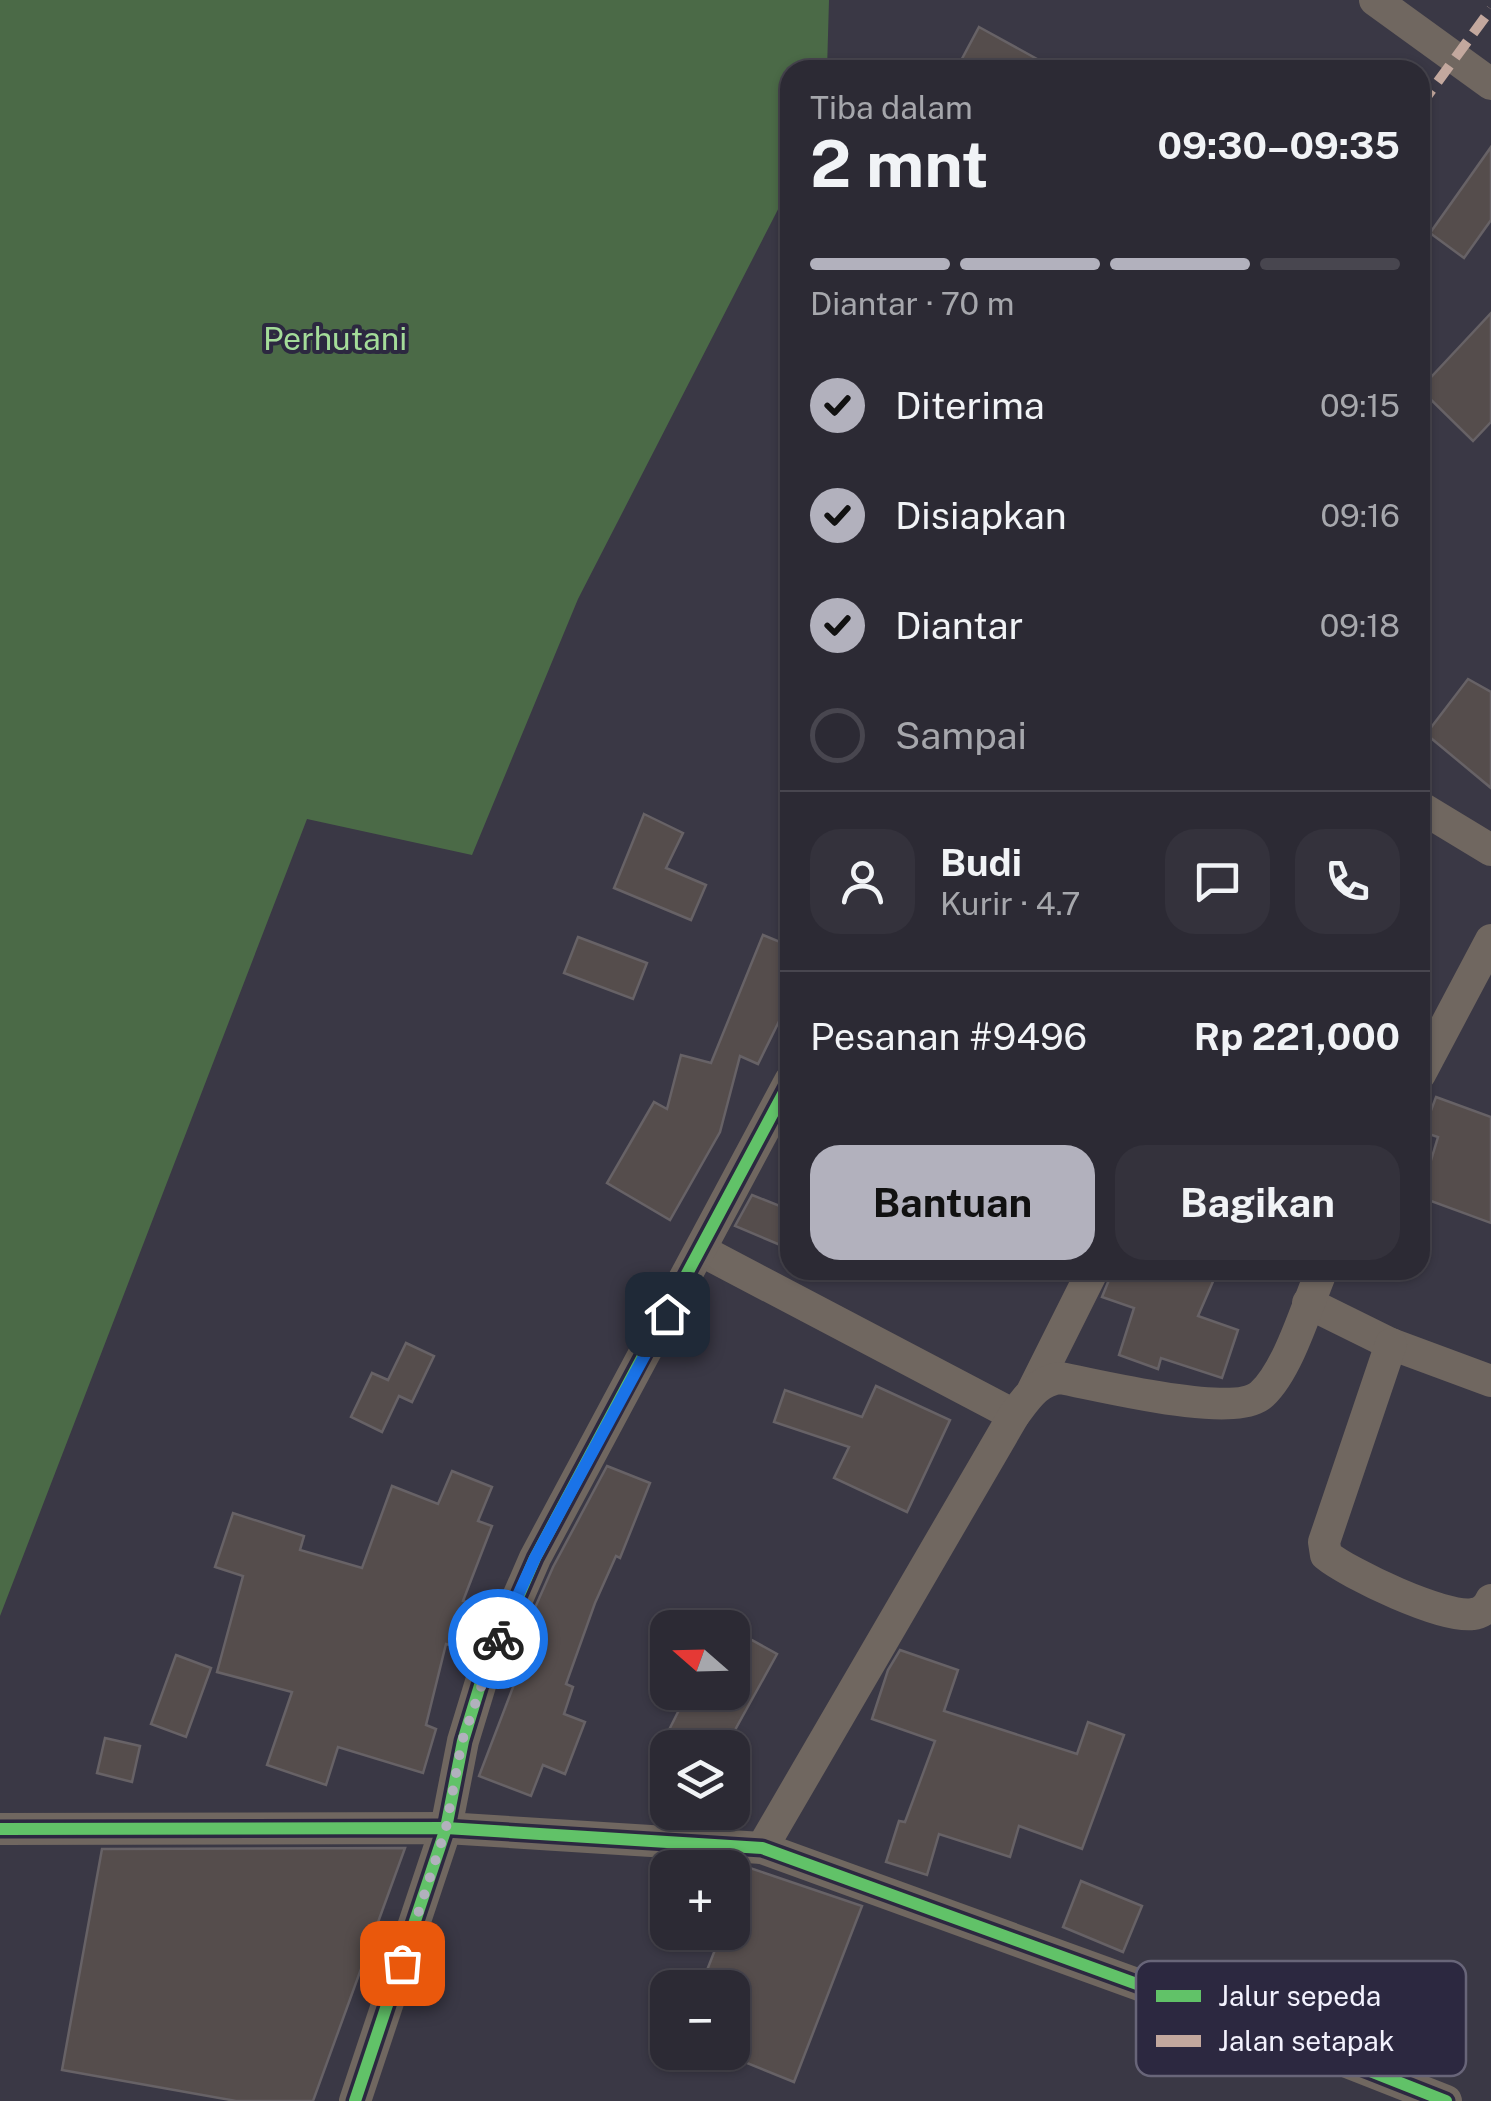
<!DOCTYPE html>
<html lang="id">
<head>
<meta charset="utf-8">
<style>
	:root { --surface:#2c2a34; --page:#34323c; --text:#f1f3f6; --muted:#a6a7ac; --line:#48464f; --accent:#b2b1bd }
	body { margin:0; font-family:"Public Sans",sans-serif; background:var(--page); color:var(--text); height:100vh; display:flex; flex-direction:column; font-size:38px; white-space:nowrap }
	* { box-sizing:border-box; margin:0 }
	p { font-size:32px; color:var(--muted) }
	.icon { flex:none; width:55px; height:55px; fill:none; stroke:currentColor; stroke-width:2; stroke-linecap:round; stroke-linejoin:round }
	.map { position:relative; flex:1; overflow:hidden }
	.panel { position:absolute; left:780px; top:60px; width:650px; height:1220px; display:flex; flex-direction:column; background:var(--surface); border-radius:30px; box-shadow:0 2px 8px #0004,0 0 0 2px var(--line) }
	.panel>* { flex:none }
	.needle { width:65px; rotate:290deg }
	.fabs { position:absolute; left:650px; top:1610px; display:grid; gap:20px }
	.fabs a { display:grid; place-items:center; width:100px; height:100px; border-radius:20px; background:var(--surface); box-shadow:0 2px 8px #0004,0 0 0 2px var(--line); font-size:50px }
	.pin { position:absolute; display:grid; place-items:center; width:85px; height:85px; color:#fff; margin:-42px; border-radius:20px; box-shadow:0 5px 15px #0006 }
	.courier { position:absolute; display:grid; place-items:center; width:100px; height:100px; margin:-50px; border:8px solid #1a73e8; border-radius:50%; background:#fff; color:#222; box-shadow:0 2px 12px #0007 }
	.headline em { font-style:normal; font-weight:700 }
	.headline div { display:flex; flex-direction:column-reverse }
	.headline { display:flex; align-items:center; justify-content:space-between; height:170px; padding:0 30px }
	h1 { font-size:65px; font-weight:700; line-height:75px }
	.bar { display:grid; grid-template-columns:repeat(4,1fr); gap:15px 10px; align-content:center; height:120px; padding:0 30px }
	.bar i { height:12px; border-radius:8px; background:var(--line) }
	.bar .on { background:var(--accent) }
	.bar p { grid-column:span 4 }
	.line { display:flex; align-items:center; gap:25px; padding:0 30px; border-top:2px solid var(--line) }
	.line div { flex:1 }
	.round { display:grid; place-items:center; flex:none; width:105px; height:105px; border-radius:30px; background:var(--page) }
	ol { padding:0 30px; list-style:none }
	li { display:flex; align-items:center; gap:30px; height:110px }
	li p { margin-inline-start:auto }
	li .icon { padding:10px; border-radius:50%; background:var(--accent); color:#111; stroke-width:4 }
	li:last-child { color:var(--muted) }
	li i { width:55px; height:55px; border:5px solid var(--line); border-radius:50% }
	.button { display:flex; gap:20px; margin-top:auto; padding:20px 30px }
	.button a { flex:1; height:115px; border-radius:30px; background:var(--accent); color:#111; font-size:40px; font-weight:700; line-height:115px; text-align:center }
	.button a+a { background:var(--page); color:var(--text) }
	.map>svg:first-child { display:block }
</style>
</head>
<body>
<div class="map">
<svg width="1491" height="2101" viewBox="0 0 1491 2101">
	<rect width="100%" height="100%" fill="#3a3845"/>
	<polygon fill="#4b6a47" points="0,0 829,0 827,70 790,70 790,186 578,599 472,855 307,819 0,1616"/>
	<g fill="#554d4c" stroke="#676266" stroke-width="2.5">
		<polygon points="979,27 1057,70 956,70"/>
		<polygon points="1491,147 1491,220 1464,258 1430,233"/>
		<polygon points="1491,313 1491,422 1473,441 1420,389"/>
		<polygon points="1468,679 1491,692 1491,788 1426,734"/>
		<polygon points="644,814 683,833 666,868 706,885 691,920 614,888"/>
		<polygon points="763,935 790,946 790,999 758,1064 740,1056 720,1132 670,1220 607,1183 654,1102 667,1109 681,1055 711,1063"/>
		<polygon points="578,937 647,963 633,999 564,973"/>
		<polygon points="1436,1097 1491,1117 1491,1223 1420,1197 1438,1137 1423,1132"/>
		<polygon points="752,1195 790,1210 790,1249 735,1226"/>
		<polygon points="1113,1270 1218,1270 1198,1316 1238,1330 1222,1378 1161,1358 1158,1369 1119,1355 1134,1308 1102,1297"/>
		<polygon points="406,1343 434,1356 412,1402 399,1396 382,1432 351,1417 372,1373 388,1380"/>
		<polygon points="876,1386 950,1420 907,1512 834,1478 849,1447 774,1422 785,1390 862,1417"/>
		<polygon points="607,1466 650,1483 620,1558 616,1556 595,1603 566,1684 573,1687 564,1714 585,1722 565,1774 543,1765 531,1796 479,1776 531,1640 522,1637 553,1567"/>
		<polygon points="452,1471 492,1487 478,1521 492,1526 463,1601 471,1603 459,1647 446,1644 426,1725 436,1729 423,1773 338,1747 326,1785 267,1765 292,1692 217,1672 243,1576 215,1567 233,1513 304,1536 300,1550 362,1568 392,1486 438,1504"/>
		<polygon points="732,1629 777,1654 725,1748 660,1748 688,1692 732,1692"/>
		<polygon points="900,1650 958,1670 944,1711 1077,1754 1088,1722 1124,1735 1082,1849 1019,1826 1010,1857 939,1834 927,1875 886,1862 899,1821 905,1822 935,1741 872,1719 888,1670"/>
		<polygon points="176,1655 211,1668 186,1737 151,1724"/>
		<polygon points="105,1738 140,1746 132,1782 97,1773"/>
		<polygon points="405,1848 313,2101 236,2101 62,2070 102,1849"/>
		<polygon points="747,1867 862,1906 794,2082 732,2057 732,1988 700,1988 722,1932 732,1932 732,1905"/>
		<polygon points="1081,1881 1142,1906 1123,1952 1063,1927"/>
	</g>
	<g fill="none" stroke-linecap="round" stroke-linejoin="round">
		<g stroke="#706760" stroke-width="32">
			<polyline points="1375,0 1491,84"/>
			<polyline points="1420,807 1491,850"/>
			<polyline points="1420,1074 1491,940"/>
			<polyline points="702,1251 1014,1415"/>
			<polyline points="1308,1303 1391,1344 1491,1381"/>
			<path d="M1391,1344L1324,1542L1326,1555C1349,1574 1444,1619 1473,1614C1482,1613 1488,1607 1491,1600"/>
			<polyline points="1033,1390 1093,1270"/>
			<polyline points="0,1829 446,1828 762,1848 1294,2041 1446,2101"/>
			<path d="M762,1848L1014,1415C1027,1398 1037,1381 1060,1378C1099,1385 1235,1420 1262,1394C1289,1369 1307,1305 1322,1270"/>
			<polyline points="355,2101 446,1828 463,1741 481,1682 535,1558 790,1081"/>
		</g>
		<polyline stroke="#c3a89e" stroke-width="10" stroke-dasharray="20 10" stroke-linecap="butt" points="1420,106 1491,9"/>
		<g stroke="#2c2840" stroke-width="19">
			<g id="cycleway">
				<polyline points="0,1829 446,1828 762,1848 1294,2041 1446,2101"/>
				<polyline points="355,2101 446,1828 463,1741 481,1682 535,1558 790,1081"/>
			</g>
		</g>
		<use href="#cycleway" stroke="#61c268" stroke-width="12"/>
	</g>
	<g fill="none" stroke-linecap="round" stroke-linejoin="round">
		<polyline stroke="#b2b1bd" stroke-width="10" stroke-dasharray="0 18" points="402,1963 446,1828 462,1741 498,1639"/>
		<polyline stroke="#1a73e8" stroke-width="12" points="498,1639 535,1558 667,1314"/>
	</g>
	<g text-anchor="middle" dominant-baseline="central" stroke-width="8" stroke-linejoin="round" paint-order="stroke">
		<g font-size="32" fill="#a4dc99" stroke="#2c2840">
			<text x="335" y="338">Perhutani</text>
		</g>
	</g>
	<rect x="1136" y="1961" width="330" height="115" rx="15" fill="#2c2840" stroke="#686579" stroke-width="2.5"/>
	<rect x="1156" y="1990" width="45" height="12" fill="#61c268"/>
	<rect x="1156" y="2035" width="45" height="12" fill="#c3a89e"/>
	<g font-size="28" fill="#f3f2fe">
		<text x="1218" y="2006">Jalur sepeda</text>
		<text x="1218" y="2051">Jalan setapak</text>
	</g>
</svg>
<div class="fabs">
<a><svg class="needle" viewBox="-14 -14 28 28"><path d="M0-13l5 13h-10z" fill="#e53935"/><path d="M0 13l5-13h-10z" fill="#a6a7ac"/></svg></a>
<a><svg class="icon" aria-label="layers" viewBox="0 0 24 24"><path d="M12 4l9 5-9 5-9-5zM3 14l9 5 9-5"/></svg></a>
<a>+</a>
<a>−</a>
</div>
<div class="pin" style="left:402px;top:1963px;background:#ea580c"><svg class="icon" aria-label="bag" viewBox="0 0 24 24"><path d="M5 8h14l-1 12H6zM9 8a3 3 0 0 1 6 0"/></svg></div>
<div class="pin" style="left:667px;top:1314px;background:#1f2937"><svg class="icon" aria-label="home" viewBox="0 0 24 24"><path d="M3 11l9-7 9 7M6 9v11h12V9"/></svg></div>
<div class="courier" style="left:498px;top:1639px"><svg class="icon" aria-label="bike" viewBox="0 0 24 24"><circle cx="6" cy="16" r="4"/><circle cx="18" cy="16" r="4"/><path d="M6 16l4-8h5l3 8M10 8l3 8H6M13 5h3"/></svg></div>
<section class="panel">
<div class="headline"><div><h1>2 mnt</h1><p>Tiba dalam</p></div><em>09:30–09:35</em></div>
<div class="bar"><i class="on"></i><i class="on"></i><i class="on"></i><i></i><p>Diantar · 70 m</p></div>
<ol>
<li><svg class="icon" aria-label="check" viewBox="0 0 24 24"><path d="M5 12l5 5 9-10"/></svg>Diterima<p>09:15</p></li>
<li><svg class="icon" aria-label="check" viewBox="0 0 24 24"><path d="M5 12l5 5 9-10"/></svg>Disiapkan<p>09:16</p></li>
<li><svg class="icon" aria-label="check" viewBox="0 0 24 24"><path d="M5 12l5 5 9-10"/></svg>Diantar<p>09:18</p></li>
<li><i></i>Sampai</li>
</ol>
<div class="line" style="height:180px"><a class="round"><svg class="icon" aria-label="person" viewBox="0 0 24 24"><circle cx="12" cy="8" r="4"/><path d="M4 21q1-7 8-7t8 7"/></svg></a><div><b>Budi</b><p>Kurir · 4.7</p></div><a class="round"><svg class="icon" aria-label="chat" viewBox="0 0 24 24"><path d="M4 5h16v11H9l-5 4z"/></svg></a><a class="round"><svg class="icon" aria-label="phone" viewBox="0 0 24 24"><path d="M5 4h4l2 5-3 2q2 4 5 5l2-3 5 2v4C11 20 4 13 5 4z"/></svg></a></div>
<div class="line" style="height:130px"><div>Pesanan #9496</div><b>Rp 221,000</b></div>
<div class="button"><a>Bantuan</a><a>Bagikan</a></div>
</section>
</div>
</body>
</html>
